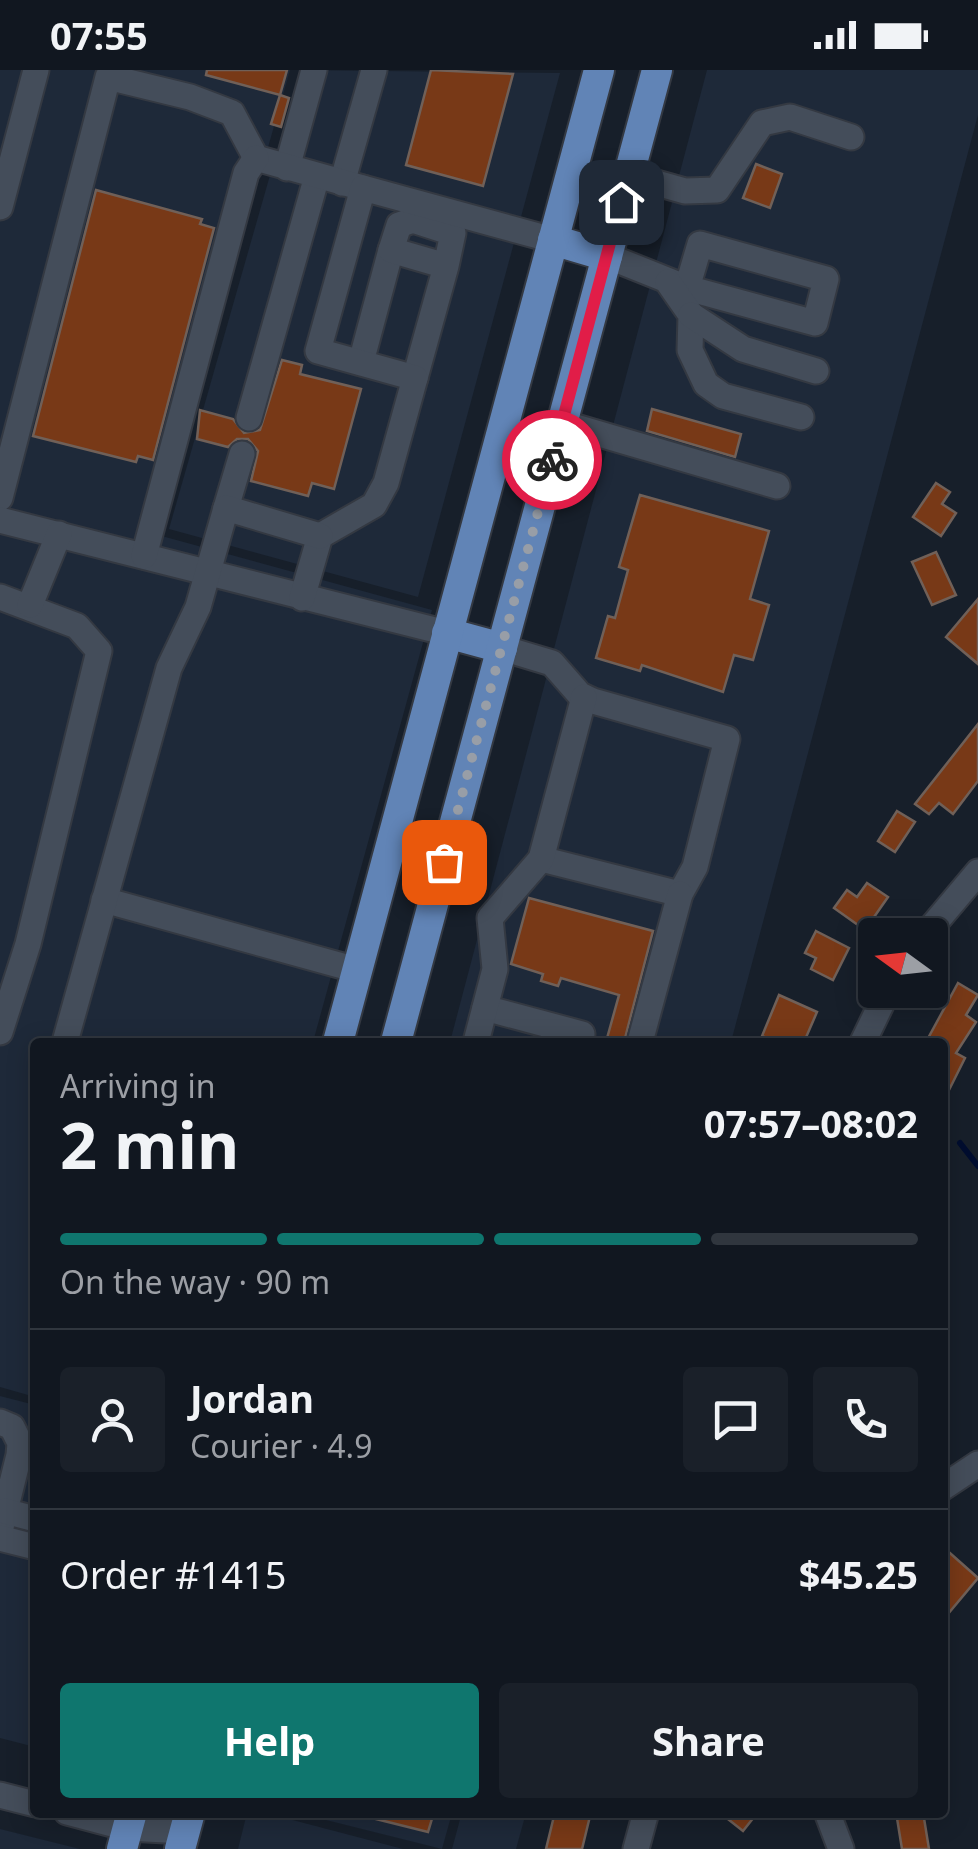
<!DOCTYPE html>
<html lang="en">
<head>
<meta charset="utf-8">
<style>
	:root { --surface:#111720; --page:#1a2029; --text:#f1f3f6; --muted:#9c9fa5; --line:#30363e; --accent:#0f766e }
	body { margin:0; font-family:"Noto Sans",sans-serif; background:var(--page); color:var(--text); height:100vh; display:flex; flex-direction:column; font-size:38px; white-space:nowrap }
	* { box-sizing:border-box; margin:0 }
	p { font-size:32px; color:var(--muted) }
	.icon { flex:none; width:55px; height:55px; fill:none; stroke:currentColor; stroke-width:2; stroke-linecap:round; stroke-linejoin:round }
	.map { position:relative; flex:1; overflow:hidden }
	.drawer { position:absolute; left:30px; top:968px; width:918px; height:780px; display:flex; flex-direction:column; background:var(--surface); border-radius:10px; box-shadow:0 5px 25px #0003,0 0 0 2px var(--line) }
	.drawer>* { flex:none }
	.needle { width:65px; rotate:285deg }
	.buttons { position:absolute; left:858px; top:848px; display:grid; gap:20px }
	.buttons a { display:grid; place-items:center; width:90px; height:90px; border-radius:10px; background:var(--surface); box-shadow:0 5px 25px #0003,0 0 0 2px var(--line); font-size:50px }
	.pin { position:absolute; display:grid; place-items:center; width:85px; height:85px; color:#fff; margin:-42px; border-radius:20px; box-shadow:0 5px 15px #0006 }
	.courier { position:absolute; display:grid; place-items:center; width:100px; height:100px; margin:-50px; border:8px solid #e11d48; border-radius:50%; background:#fff; color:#222; box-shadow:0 2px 12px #0007 }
	.head em { font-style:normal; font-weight:700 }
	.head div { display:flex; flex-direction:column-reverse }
	.head { display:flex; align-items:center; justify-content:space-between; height:170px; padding:0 30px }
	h1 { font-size:65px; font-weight:700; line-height:75px }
	.bar { display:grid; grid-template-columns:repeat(4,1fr); gap:15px 10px; align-content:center; height:120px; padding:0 30px }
	.bar i { height:12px; border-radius:8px; background:var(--line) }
	.bar .active { background:var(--accent) }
	.bar p { grid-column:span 4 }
	.line { display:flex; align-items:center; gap:25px; padding:0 30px; border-top:2px solid var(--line) }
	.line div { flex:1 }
	.round { display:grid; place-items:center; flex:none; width:105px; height:105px; border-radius:10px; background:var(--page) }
	.primary-button { display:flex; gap:20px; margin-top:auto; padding:20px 30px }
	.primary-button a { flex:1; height:115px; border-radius:10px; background:var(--accent); color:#fff; font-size:40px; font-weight:700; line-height:115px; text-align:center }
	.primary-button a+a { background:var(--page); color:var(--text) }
	.status { display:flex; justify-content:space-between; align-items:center; height:70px; padding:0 50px; background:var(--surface); direction:ltr }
	.status svg { height:28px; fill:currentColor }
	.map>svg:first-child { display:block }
</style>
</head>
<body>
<div class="status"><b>07:55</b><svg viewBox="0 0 49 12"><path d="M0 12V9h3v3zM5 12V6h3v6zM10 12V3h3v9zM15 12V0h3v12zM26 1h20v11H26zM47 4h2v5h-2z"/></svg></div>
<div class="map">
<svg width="978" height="1779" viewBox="0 0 978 1779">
	<rect width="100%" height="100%" fill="#171f2a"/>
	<g fill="#1e2939">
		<polygon points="0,0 290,0 158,465 432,540 313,972 35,972 35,1327 0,1317"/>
		<polygon points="300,0 560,3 418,527 169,459"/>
		<polygon points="707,0 978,0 978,45 731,972 450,972"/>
		<polygon points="0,1326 35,1335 35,1677 0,1668"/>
		<polygon points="462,1742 526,1743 516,1779 452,1779"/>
		<polygon points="247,1743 266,1743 403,1779 238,1779"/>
		<polygon points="298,1743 452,1743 442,1779"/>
		<polygon points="0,1759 80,1779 0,1779"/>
	</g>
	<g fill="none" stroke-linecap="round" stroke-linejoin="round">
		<polyline stroke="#000d2f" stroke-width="6" points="960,1073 978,1096"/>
	</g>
	<g fill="#783917" stroke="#706058" stroke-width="2.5">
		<polygon points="207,0 287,0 280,25 206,5"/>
		<polygon points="431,0 513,4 483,116 406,95"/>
		<polygon points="280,25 289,28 281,57 271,54"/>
		<polygon points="756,94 782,104 770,138 743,128"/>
		<polygon points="96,120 202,149 200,154 214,158 153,390 138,386 136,392 33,366"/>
		<polygon points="282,290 302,295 300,304 361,319 334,419 312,413 308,426 251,411 258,381 248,369 237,369 228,377 197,369 200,340 233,349 244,363 260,360"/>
		<polygon points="652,339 741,364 735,387 647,361"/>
		<polygon points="936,413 950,422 942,434 956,443 941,466 913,447"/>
		<polygon points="640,425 769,461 750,529 769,535 753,590 734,585 723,622 642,595 640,601 596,588 608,546 615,548 628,500 619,497"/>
		<polygon points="936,482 956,525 932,535 912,492"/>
		<polygon points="978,529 978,594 946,567"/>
		<polygon points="978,654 978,711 953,744 939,733 929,744 915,734"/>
		<polygon points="897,741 915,752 895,782 878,771"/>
		<polygon points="867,813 888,827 865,860 834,838 847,820 857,827"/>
		<polygon points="529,828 653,861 624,972 606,972 619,925 561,908 558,916 541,911 543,904 511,894"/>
		<polygon points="816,861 849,878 833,910 811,899 816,888 805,883"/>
		<polygon points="958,913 978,925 966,945 976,952 956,983 965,988 942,1034 942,972 926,972"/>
		<polygon points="779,925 817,942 804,972 776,972 762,966"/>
		<polygon points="942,1476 978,1508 942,1551"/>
		<polygon points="373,1742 434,1742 428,1762 372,1748"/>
		<polygon points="555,1742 591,1742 582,1779 546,1779"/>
		<polygon points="719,1742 758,1742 743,1761"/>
		<polygon points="896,1742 923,1742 929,1779 902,1779"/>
	</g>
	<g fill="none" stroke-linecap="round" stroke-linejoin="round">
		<g stroke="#343942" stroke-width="29">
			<g id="minor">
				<polyline points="287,98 314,0"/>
				<polyline points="628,105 685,121 717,120 762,53 790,47 851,67"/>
				<polyline points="342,113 374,0"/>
				<polyline points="0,137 36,0"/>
				<polyline points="607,186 687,218 700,174 826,209 815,253 687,218"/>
				<polyline points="668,212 691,245 690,280 706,314 723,326 801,347"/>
				<polyline points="691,245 743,279 816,301"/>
				<polyline points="361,292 391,180"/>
				<polyline points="415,308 446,196 391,180 399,155 413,150 453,163 446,196"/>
				<polyline points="249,348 317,106"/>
				<polyline points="562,353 777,416"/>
				<polyline points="0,428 108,7 190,27 232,43 256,88 363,118"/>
				<polyline points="226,438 242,384"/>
				<polyline points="0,450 447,563"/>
				<polyline points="144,486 246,103 256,88"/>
				<polyline points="0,527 77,556 99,581 28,874 0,962"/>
				<polyline points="302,528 320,466 374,435 386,413 415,308 318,281 363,118 553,170"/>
				<polyline points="30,535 59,464"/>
				<polyline points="502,578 552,593 580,625 593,631 727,669 695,797 680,824 541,789"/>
				<polyline points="104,830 357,900"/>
				<polyline points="925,865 978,802"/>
				<polyline points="485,938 582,964"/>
				<polyline points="65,972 169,598 198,537 226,438 320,466"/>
				<polyline points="476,972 495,899 490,848 541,789 584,627"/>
				<polyline points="640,972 680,824"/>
				<polyline points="863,972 888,920"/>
				<polyline points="0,1352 12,1357 20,1373 19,1385 0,1461"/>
				<polyline points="942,1418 978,1394"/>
				<polyline points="5,1441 35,1449"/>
				<polyline points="0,1468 35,1477"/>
				<polyline points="0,1725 35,1734"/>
				<polyline points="67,1742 127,1758 185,1761"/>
				<polyline points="827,1742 841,1779"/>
				<polyline points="636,1779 646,1742"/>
			</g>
		</g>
		<g stroke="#343942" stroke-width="34">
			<g id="major">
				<polyline points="553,170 607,186"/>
				<polyline points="447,563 502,578"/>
				<polyline points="338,972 599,0"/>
				<polyline points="396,972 657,0"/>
				<polyline points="122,1779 132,1742"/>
				<polyline points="180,1779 190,1742"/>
			</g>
		</g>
		<use href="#minor" stroke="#444d5a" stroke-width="25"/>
		<use href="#major" stroke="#6184b6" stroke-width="30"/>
	</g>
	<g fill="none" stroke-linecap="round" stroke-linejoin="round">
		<polyline stroke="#989ea7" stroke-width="10" stroke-dasharray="0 18" points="444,792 552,390"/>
		<polyline stroke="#e11d48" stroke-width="12" points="552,390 621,132"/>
	</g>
</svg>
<div class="buttons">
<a><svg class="needle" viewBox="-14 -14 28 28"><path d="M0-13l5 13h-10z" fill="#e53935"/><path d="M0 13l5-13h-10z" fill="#9c9fa5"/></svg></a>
</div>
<div class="pin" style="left:444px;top:792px;background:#ea580c"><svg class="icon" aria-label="bag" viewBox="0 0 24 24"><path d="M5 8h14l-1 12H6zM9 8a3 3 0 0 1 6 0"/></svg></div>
<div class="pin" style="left:621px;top:132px;background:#1f2937"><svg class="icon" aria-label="home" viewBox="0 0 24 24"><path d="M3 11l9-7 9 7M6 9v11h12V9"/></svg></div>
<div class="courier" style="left:552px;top:390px"><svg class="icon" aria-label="bike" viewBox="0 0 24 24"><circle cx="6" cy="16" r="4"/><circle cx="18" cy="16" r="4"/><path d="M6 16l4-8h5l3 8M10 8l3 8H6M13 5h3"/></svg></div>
<section class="drawer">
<div class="head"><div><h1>2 min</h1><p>Arriving in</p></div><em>07:57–08:02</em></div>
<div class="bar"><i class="active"></i><i class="active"></i><i class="active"></i><i></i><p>On the way · 90 m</p></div>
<div class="line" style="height:180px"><a class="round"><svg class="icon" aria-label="person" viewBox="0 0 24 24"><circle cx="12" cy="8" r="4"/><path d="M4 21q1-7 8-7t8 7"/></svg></a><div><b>Jordan</b><p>Courier · 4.9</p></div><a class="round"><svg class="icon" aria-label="chat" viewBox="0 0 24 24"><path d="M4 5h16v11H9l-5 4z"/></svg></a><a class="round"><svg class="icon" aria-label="phone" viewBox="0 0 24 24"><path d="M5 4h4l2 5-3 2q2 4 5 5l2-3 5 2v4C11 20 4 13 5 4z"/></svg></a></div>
<div class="line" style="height:130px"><div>Order #1415</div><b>$45.25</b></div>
<div class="primary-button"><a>Help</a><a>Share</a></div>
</section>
</div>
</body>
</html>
